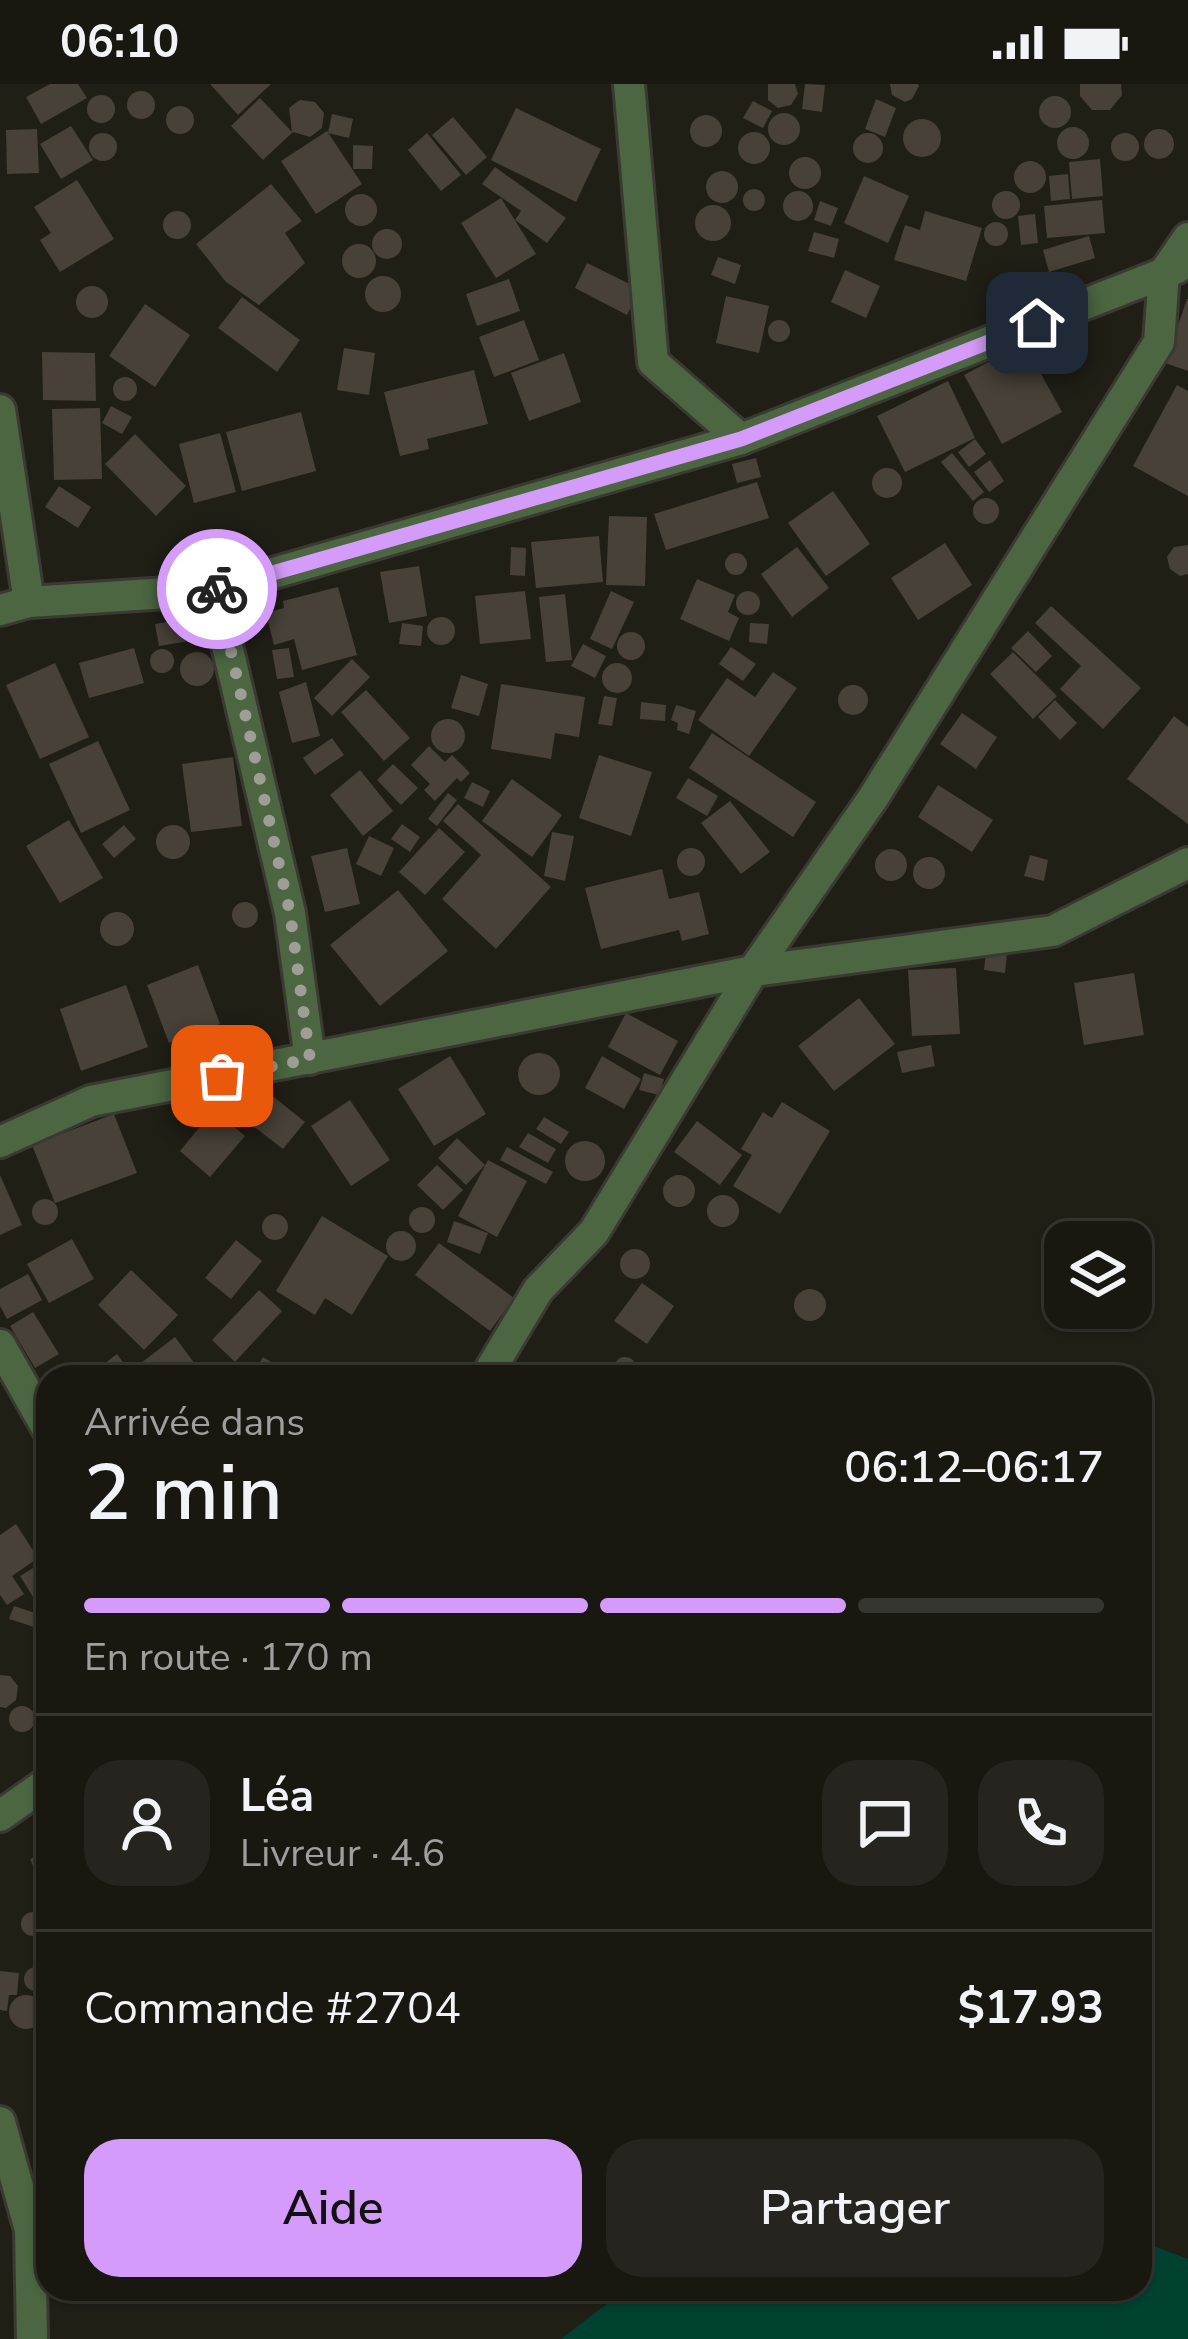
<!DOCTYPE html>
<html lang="fr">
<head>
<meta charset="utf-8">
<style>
	:root { --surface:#181710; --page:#25241e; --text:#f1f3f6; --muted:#9f9f9f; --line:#363630; --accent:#d59bfa }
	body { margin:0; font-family:"Nunito Sans",sans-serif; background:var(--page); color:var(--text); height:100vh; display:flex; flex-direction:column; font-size:45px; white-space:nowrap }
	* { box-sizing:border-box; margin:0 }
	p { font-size:39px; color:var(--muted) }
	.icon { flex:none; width:66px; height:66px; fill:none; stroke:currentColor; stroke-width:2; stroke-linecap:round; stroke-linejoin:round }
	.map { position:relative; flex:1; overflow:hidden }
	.sheet { position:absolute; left:36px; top:1281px; width:1116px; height:936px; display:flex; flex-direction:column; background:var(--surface); border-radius:36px; box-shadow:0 3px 9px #0004,0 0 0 3px var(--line) }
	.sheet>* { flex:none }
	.controls { position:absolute; left:1044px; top:1137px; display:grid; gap:24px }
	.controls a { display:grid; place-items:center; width:108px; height:108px; border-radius:24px; background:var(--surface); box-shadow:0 3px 9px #0004,0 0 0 3px var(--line); font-size:60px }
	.pin { position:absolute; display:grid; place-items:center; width:102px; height:102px; color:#fff; margin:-51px; border-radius:24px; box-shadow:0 6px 18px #0006 }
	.courier { position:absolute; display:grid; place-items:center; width:120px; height:120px; margin:-60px; border:9px solid #d59bfa; border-radius:50%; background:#fff; color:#222; box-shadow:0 3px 15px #0007 }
	.overview em { font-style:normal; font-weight:600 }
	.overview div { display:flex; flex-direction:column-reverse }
	.overview { display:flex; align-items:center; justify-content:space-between; height:204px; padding:0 48px }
	h1 { font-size:78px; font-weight:600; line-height:90px }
	.bar { display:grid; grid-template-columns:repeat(4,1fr); gap:18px 12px; align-content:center; height:144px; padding:0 48px }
	.bar i { height:15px; border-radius:9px; background:var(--line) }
	.bar .current { background:var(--accent) }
	.bar p { grid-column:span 4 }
	.line { display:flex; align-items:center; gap:30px; padding:0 48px; border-top:3px solid var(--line) }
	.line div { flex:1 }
	.round { display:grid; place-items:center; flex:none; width:126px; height:126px; border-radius:36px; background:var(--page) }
	.action { display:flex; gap:24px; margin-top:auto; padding:24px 48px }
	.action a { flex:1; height:138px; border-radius:36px; background:var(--accent); color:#111; font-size:48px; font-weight:600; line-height:138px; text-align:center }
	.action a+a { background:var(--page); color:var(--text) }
	.status { display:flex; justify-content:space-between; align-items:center; height:84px; padding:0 60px; background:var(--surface); direction:ltr }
	.status svg { height:33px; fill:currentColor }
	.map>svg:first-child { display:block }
</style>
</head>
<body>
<div class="status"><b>06:10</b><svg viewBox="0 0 49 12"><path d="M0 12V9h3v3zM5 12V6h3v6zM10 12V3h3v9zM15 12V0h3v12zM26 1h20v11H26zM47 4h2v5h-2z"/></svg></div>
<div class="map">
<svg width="1188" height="2255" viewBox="0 0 1188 2255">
	<rect width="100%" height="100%" fill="#201f16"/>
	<polygon fill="#014130" points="1140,2157 1188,2175 1188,2255 561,2255 626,2205 1140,2205"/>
	<g fill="#474137">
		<polygon points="50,0 78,0 87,14 41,40 26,13"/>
		<polygon points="210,0 271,0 238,31"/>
		<polygon points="768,0 795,0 798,10 791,21 778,24 768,16"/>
		<polygon points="805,0 825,1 822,28 802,25"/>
		<polygon points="890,0 918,0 919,2 912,15 905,18 892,11"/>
		<polygon points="1080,0 1121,0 1122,11 1110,26 1092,26 1080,12"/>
		<circle cx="141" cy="21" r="14"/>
		<circle cx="101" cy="25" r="14"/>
		<circle cx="1055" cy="28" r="16"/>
		<polygon points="260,14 292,48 289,24 300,16 315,18 324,29 322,44 310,53 293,48 263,76 231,42"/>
		<polygon points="876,15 896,24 885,53 865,45"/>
		<polygon points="753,17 772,27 763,44 743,34"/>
		<circle cx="180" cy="36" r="14"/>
		<polygon points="516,24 601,65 576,118 491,76"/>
		<circle cx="784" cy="45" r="16"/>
		<polygon points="332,30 353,35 349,54 328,49"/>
		<circle cx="706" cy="47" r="16"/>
		<polygon points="453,33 487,73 466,91 432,51"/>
		<circle cx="922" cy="54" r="19"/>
		<polygon points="71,42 93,76 61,95 40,60"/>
		<circle cx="1073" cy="59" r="16"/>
		<circle cx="1159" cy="60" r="15"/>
		<polygon points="37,45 39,89 7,90 6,46"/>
		<polygon points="327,47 362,100 316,130 281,77"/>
		<circle cx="754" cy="64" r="16"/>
		<circle cx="1125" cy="63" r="14"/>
		<polygon points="427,49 461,91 441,107 408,66"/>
		<circle cx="103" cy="63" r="14"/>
		<circle cx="868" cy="64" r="15"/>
		<polygon points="353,61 373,62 372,85 353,85"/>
		<circle cx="805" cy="89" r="16"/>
		<polygon points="1100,75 1103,112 1072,115 1069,78"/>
		<circle cx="1030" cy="93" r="16"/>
		<polygon points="495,83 566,134 547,159 515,136 521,127 482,100"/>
		<circle cx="722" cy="103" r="16"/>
		<polygon points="1068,90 1070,115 1051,117 1049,92"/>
		<polygon points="864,92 909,112 888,159 844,139"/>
		<polygon points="77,96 114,155 60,188 40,156 51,149 34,123"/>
		<polygon points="271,100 302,137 285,149 305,179 259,221 226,198 196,160"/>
		<circle cx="754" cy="116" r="11"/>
		<circle cx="798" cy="122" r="15"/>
		<circle cx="1006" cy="121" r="14"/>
		<circle cx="361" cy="126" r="16"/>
		<polygon points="501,114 536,170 496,194 461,139"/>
		<polygon points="1102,116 1105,149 1047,154 1044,122"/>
		<polygon points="820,117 838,124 831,142 814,136"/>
		<circle cx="713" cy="139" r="18"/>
		<polygon points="925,127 982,144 966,197 894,176 905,141 920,146"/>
		<circle cx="177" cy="141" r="14"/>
		<polygon points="1035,130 1038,159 1021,161 1018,132"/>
		<circle cx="996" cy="150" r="12"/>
		<circle cx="387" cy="160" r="15"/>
		<polygon points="814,148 839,155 834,174 808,167"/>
		<polygon points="1089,152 1095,174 1049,188 1043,166"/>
		<circle cx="359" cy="177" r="17"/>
		<polygon points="718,173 741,181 735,200 711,191"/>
		<polygon points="587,179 640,205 627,231 575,204"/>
		<polygon points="845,186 880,202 866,234 831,218"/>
		<circle cx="383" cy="210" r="18"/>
		<polygon points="509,195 520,227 477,242 466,210"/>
		<circle cx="92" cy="218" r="16"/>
		<polygon points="726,212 769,222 759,269 716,259"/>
		<polygon points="242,213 300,256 277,288 218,244"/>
		<polygon points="1187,215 1188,215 1188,287 1165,279"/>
		<polygon points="145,220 190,251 155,303 109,272"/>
		<circle cx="779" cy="247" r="11"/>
		<polygon points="524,236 539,276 494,293 479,253"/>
		<polygon points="1024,259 1062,328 1002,360 964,291"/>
		<polygon points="344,264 375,269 369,311 337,306"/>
		<polygon points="42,268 95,269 96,317 43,316"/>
		<polygon points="564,269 581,318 529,337 511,289"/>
		<polygon points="474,286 488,340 427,355 429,365 400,372 384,308"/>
		<circle cx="125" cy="305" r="12"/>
		<polygon points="948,297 975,354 905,388 877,332"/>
		<polygon points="1177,301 1188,307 1188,412 1133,382"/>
		<polygon points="111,322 132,333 122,350 102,339"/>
		<polygon points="100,324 102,395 54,396 52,325"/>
		<polygon points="301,328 316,387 242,407 226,348"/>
		<polygon points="220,349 236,408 194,419 179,360"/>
		<polygon points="135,350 186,402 156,432 105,380"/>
		<polygon points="975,355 986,370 969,383 958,368"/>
		<polygon points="952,369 984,408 973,417 941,378"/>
		<polygon points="756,374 761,393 737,399 732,380"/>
		<polygon points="990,376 1004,397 989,408 974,388"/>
		<circle cx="887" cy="399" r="15"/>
		<polygon points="757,398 769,434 666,466 654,430"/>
		<polygon points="59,402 91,423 78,444 45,423"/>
		<polygon points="833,407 870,460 826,492 788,439"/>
		<circle cx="986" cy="427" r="13"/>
		<polygon points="609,432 647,433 645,502 606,501"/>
		<polygon points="599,452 603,498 536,504 531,458"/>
		<polygon points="945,459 972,501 918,536 891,494"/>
		<polygon points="1188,461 1188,490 1180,492 1170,485 1167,473 1174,463"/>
		<polygon points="511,463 526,464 525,492 510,491"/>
		<polygon points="797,463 829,504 792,533 761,490"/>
		<circle cx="736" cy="480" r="11"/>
		<polygon points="419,482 427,532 389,539 380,488"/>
		<polygon points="697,495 735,511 728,528 739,534 729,557 680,535"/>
		<polygon points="338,503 357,571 302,586 294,555 274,561 266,529 284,524 283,517"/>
		<polygon points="525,507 531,555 480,560 475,512"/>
		<polygon points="611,507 634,518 612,565 590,555"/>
		<circle cx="748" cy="519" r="12"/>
		<polygon points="565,510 572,576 546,578 539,513"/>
		<polygon points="1051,522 1141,604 1103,645 1060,605 1081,582 1035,539"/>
		<polygon points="203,531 208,554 159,562 155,540"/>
		<circle cx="441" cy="547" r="14"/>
		<polygon points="402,539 423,542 421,562 399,560"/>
		<polygon points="750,539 769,540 767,560 749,558"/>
		<polygon points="1028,547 1052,572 1036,588 1011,564"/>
		<circle cx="631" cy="562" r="14"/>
		<polygon points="583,560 606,572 595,594 571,582"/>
		<polygon points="731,563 756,580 743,597 719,580"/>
		<polygon points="134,564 144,599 89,614 79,579"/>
		<polygon points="289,564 294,593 277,595 272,566"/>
		<circle cx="162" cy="577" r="12"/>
		<circle cx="197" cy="585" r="17"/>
		<polygon points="1013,568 1057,612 1033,635 990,590"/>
		<polygon points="352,575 370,593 332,632 314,614"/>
		<polygon points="55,579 89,653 40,675 6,601"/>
		<circle cx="617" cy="594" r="15"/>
		<polygon points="773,588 797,604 749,672 698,636 727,594 755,613"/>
		<polygon points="461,591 488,600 479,632 451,624"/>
		<polygon points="306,598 320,652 292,659 279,608"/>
		<polygon points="501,600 585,613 579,653 555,649 551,675 491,665"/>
		<circle cx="853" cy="616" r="15"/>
		<polygon points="366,606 410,654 384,677 341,628"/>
		<polygon points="604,612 617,614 612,642 598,640"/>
		<polygon points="1055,616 1077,639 1060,656 1038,633"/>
		<polygon points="641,618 666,621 665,637 640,635"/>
		<polygon points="676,621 696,627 689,650 677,646 678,639 671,636"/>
		<polygon points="962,629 997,653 976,685 940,660"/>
		<polygon points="1174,632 1188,643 1188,740 1127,695"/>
		<circle cx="448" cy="652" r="17"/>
		<polygon points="712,649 816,718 793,753 689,684"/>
		<polygon points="332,654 344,671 315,691 303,674"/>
		<polygon points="98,657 130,726 81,749 49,680"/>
		<polygon points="429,662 445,678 452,671 470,689 461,698 457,694 435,717 424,706 430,700 411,681"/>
		<polygon points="599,671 652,688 631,752 579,734"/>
		<polygon points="233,673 242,742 191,748 182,680"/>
		<polygon points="393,680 418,704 401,721 377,696"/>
		<polygon points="360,686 393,727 363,752 330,711"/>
		<polygon points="688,694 718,712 707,732 676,714"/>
		<polygon points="512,695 562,731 532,773 482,737"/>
		<polygon points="472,698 490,707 483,723 464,714"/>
		<polygon points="938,701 993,736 972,768 918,733"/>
		<polygon points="448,709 457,716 437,742 428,735"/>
		<polygon points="730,717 770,768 741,790 701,739"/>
		<polygon points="458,720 551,803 496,865 442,815 481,771 443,737"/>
		<polygon points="69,736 103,794 60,819 26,762"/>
		<polygon points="402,740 420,753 410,768 391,755"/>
		<polygon points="124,741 136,755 114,774 102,760"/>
		<circle cx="173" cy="758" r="17"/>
		<polygon points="439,744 465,768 425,811 399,788"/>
		<polygon points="552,748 574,752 565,797 544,792"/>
		<polygon points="369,752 394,764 381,792 356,780"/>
		<polygon points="347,764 360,820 325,828 311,772"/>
		<circle cx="691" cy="778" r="14"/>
		<circle cx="891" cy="781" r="16"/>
		<polygon points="1030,771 1048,776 1044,797 1024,792"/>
		<circle cx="929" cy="789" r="16"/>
		<polygon points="662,785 669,815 699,808 709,850 682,857 679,846 601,865 585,804"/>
		<polygon points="398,806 448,867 380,922 330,861"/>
		<circle cx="245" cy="831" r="13"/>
		<circle cx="117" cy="845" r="17"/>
		<polygon points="986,867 1007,870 1005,889 984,886"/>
		<polygon points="198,881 220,940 169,959 147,901"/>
		<polygon points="956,884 960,950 912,952 908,886"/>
		<polygon points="1134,889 1144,951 1084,961 1074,899"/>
		<polygon points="126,901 148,963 81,987 60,925"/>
		<polygon points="859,914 895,960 834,1007 798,962"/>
		<polygon points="626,929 678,957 660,991 608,963"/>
		<polygon points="931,961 935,982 902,989 897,968"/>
		<circle cx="539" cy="990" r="21"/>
		<polygon points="450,972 486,1030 434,1062 398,1005"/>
		<polygon points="602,972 641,995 624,1025 585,1004"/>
		<polygon points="644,989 664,995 659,1011 639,1006"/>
		<polygon points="270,1010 305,1038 283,1065 248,1038"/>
		<polygon points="350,1016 390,1076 351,1102 311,1042"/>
		<polygon points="782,1018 830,1047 780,1130 733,1102 752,1071 741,1065 763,1028 772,1034"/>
		<polygon points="214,1026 245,1052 210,1093 180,1067"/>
		<polygon points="114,1030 137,1089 55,1119 32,1061"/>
		<polygon points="544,1033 569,1048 561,1060 536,1045"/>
		<polygon points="697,1037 742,1071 720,1101 674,1068"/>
		<polygon points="528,1049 556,1065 548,1079 519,1063"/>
		<polygon points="457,1054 485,1081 466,1101 438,1074"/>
		<circle cx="585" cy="1077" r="20"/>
		<polygon points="507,1063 553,1088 546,1100 500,1076"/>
		<polygon points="488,1076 527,1097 497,1153 458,1132"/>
		<polygon points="437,1081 463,1106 443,1126 417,1101"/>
		<polygon points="0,1091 22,1141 0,1151"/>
		<circle cx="679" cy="1107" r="16"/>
		<circle cx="723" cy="1127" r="16"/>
		<circle cx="45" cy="1128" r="13"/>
		<circle cx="422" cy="1136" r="13"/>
		<circle cx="275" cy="1143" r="13"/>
		<polygon points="322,1132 388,1172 352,1231 325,1214 315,1231 276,1207"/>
		<polygon points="454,1137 488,1149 480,1170 447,1158"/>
		<circle cx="401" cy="1162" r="15"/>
		<polygon points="72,1155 94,1195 49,1219 27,1180"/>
		<polygon points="236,1156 262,1177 231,1215 205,1194"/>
		<polygon points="439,1159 514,1214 490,1247 415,1191"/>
		<circle cx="635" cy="1180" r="15"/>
		<polygon points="131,1186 178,1231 144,1266 98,1221"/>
		<polygon points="28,1190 42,1216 7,1235 0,1222 0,1205"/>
		<polygon points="642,1199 674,1222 647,1260 614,1237"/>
		<circle cx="810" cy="1221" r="16"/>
		<polygon points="259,1206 282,1227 235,1278 212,1256"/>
		<polygon points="33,1228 59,1270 35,1284 10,1242"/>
		<polygon points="175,1253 195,1280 179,1293 152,1293 141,1279"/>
		<polygon points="117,1270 134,1293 87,1293"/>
		<circle cx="625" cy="1284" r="11"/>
		<polygon points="263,1273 296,1293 252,1293"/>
		<polygon points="16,1440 38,1474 12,1492 24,1510 7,1521 0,1511 0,1451"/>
		<polygon points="33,1484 40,1495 48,1490 48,1537 20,1492"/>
		<polygon points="14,1522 38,1530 34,1543 9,1535"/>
		<polygon points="0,1591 10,1592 18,1602 16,1616 6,1624 0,1623"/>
		<circle cx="22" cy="1635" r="13"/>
		<polygon points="48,1767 48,1815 30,1775"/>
		<circle cx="33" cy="1840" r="12"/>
		<circle cx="36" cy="1895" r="12"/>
		<polygon points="0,1887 19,1889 17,1911 9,1911 7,1927 0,1926"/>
		<circle cx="26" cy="1928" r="17"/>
	</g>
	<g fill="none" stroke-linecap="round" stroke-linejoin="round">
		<g stroke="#3b3a32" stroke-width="36">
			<g id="minor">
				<polyline points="629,0 653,278 741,355"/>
				<polyline points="0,326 29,518"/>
				<polyline points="214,506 290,829 310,975"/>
				<polyline points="0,526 29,518 214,506 741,355 1177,184"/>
				<polyline points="0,1058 91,1017 753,887 1053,847 1188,779"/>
				<polyline points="0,1261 48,1346"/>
				<polyline points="486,1293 538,1206 594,1148 753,887 873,714 1159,258 1164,189 1188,154"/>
				<polyline points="0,1732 48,1698"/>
				<polyline points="0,2038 30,2146 32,2255"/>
			</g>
		</g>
		<use href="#minor" stroke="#4b6641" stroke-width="30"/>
	</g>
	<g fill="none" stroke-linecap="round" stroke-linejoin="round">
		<polyline stroke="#9e9e97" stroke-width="12" stroke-dasharray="0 21.6" points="217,505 290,829 310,975 222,992"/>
		<polyline stroke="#d59bfa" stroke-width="15" points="217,505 741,355 1037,239"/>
	</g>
</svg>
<div class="controls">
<a><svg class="icon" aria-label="layers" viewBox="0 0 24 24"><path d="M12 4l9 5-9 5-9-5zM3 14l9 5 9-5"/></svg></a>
</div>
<div class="pin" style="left:222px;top:992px;background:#ea580c"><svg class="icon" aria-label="bag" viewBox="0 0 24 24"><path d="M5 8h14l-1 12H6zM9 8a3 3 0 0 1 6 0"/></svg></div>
<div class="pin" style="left:1037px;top:239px;background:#1f2937"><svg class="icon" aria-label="home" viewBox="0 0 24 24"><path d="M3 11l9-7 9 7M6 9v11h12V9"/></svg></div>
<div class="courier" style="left:217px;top:505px"><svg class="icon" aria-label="bike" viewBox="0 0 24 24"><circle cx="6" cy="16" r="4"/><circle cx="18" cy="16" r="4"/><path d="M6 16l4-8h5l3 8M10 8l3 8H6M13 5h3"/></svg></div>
<section class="sheet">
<div class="overview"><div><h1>2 min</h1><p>Arrivée dans</p></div><em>06:12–06:17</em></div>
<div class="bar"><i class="current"></i><i class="current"></i><i class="current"></i><i></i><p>En route · 170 m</p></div>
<div class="line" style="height:216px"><a class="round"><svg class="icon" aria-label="person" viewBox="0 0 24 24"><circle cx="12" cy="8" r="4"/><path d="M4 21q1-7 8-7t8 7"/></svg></a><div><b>Léa</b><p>Livreur · 4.6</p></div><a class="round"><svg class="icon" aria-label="chat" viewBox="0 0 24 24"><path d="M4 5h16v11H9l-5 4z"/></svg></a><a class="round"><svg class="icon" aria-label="phone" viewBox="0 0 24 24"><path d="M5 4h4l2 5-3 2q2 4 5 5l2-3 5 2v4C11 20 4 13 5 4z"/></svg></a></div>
<div class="line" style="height:156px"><div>Commande #2704</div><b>$17.93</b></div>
<div class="action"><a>Aide</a><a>Partager</a></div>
</section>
</div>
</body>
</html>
